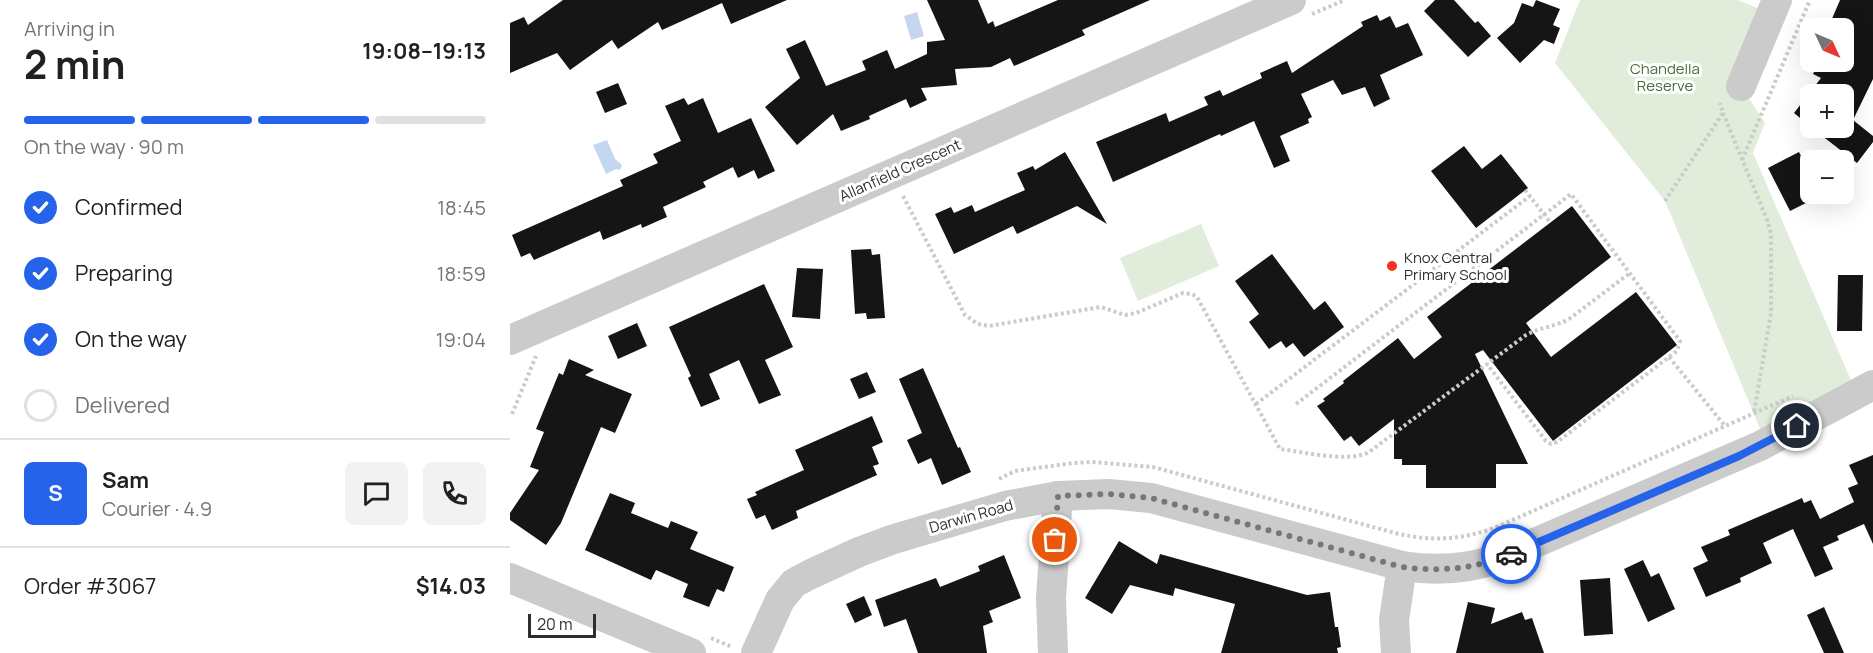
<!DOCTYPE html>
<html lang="en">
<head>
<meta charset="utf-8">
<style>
	:root { --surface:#fff; --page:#f2f2f2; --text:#202124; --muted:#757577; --line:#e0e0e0; --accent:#2563eb }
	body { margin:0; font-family:Manrope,sans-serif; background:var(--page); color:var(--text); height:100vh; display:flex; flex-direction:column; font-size:22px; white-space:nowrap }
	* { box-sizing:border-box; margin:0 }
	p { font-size:20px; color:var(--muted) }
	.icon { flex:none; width:33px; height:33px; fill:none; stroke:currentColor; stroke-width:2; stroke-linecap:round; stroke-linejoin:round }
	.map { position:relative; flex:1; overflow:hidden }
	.panel { display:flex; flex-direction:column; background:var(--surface); width:510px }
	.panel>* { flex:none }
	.needle { width:39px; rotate:134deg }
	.fabs { position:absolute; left:1290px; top:18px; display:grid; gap:12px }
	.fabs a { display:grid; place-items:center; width:54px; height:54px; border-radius:9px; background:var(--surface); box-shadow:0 6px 24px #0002; font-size:30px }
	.scale { position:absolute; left:18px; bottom:15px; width:68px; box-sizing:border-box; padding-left:6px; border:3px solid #2e2e2e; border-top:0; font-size:16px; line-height:21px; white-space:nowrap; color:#2e2e2e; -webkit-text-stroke:4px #fff; paint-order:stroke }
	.pin { position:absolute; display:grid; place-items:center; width:51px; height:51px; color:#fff; margin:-26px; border:3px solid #fff; border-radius:50%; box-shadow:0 2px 6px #0007 }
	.courier { position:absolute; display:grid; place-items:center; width:60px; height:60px; margin:-30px; border:4px solid #2563eb; border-radius:50%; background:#fff; color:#222; box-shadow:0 2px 8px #0007 }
	.summary em { font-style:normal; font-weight:700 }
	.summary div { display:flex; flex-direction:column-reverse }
	.summary { display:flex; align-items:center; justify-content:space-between; height:102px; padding:0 24px }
	h1 { font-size:39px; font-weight:700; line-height:45px }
	.bar { display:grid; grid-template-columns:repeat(4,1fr); gap:9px 6px; align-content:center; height:72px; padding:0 24px }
	.bar i { height:8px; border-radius:4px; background:var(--line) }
	.bar .active { background:var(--accent) }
	.bar p { grid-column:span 4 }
	.line { display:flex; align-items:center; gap:15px; padding:0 24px; border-top:2px solid var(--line) }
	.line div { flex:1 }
	.round { display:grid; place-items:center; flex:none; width:63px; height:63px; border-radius:9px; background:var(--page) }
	ol { padding:0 24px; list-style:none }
	li { display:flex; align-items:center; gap:18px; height:66px }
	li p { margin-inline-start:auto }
	li .icon { padding:6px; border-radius:50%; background:var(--accent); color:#fff; stroke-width:4 }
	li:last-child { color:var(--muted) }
	li i { width:33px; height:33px; border:3px solid var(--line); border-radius:50% }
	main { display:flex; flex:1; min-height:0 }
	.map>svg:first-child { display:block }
</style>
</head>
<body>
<main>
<section class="panel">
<div class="summary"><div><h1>2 min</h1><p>Arriving in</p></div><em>19:08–19:13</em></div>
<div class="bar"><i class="active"></i><i class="active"></i><i class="active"></i><i></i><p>On the way · 90 m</p></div>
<ol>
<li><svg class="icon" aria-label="check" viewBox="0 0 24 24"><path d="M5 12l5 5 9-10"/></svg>Confirmed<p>18:45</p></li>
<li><svg class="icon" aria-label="check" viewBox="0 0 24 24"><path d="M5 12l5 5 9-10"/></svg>Preparing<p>18:59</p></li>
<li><svg class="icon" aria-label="check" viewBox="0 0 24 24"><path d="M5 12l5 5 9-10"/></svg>On the way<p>19:04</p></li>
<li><i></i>Delivered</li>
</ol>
<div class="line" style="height:108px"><b class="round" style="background:var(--accent);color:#fff">S</b><div><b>Sam</b><p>Courier · 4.9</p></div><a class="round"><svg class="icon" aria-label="chat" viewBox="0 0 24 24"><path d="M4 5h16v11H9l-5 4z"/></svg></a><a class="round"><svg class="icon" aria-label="phone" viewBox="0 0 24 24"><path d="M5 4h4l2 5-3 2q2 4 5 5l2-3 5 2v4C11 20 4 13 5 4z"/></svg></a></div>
<div class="line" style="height:78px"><div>Order #3067</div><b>$14.03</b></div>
</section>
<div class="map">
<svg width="1363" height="653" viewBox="0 0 1363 653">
	<rect width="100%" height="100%" fill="#fff"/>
	<g fill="#e1edda">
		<polygon points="1070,0 1228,0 1261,14 1231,86 1255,123 1243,153 1346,392 1256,443 1155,201 1045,63"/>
		<polygon points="691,224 709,266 628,301 610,258"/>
	</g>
	<g fill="#c4d7ee">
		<polygon points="407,12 414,36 401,40 394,16"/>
		<polygon points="97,140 105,159 112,165 110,170 106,169 96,174 83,145"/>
	</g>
	<g fill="#151515">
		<polygon points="53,0 277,0 221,24 212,3 152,30 148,22 108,49 102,40 60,70 47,53 0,73 0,23 14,17 18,25"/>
		<polygon points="417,0 468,0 478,24 483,21 485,27 548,0 640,0 572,30 575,35 504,66 500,58 481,67 445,69 447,85 411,88 417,100 400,108 396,99 359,116 360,119 331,131 323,114 287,145 255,107 290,78 276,49 295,40 316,86 356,70 352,61 377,50 385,69 417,54 417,42 435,40"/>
		<polygon points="925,0 944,0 965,23 968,21 981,36 958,57 914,11"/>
		<polygon points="1026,0 1050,9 1043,25 1050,28 1044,44 1034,40 1010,63 987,38 1004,23 1012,3 1023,7"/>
		<polygon points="1330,0 1363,0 1363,79 1343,120 1363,136 1363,142 1347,163 1302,128 1334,128 1334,94 1300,94 1300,126 1284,113 1311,78 1303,74 1309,62 1334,62 1334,28 1318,28"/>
		<polygon points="867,15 870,21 880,16 886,28 898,23 913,55 870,75 880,99 864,107 855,87 832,95 823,80 791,94 802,117 798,119 799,123 770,136 780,161 764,168 744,121 711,136 710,134 603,182 586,142 656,113 659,122 698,105 694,97 710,90 713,96 752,78 750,73 777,61 782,73 853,26 851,22"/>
		<polygon points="108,83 117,104 95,113 86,92"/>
		<polygon points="174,98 178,105 193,98 208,133 241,118 265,171 248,179 244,170 228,178 223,167 193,182 196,187 153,207 157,217 132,228 131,224 93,240 90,231 24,260 20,253 11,257 2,235 113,186 110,180 148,163 143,154 171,141 155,106"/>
		<polygon points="954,146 972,169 991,154 1018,188 966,228 921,171"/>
		<polygon points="555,152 597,224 567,206 507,234 503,226 444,254 425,214 441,207 444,213 462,205 465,212 515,190 507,173 523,166 525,170"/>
		<polygon points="1289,152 1300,173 1300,201 1280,211 1258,168"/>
		<polygon points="1062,206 1101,257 1016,323 1041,357 1126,292 1167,345 1043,441 973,350 965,354 1018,464 986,464 986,488 916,488 916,465 892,465 892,459 884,459 884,419 849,446 841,436 834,441 807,406 815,401 813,399 834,383 833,381 888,338 904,359 932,337 917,317"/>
		<polygon points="361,249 362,255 370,254 375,318 357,319 356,313 345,314 341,250"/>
		<polygon points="762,254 804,310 815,301 834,327 794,357 783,343 776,348 771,341 759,349 739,322 749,314 725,281"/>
		<polygon points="287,268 313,269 310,319 282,317"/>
		<polygon points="1328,275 1353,275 1352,331 1327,331"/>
		<polygon points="254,284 283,347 255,360 271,395 249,404 229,360 199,374 210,399 191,407 178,378 181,376 159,327"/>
		<polygon points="127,323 137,346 108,359 98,336"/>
		<polygon points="59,359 84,370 75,375 122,394 105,433 91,427 51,523 36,545 0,520 0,513 29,470 20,467 34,432 26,429 49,373 53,375"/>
		<polygon points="413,368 448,448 450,447 461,472 432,485 421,458 408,464 397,440 412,433 389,379"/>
		<polygon points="357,372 366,392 349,399 340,379"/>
		<polygon points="362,416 373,442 362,447 369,464 363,466 367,475 286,511 288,518 262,530 255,515 246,519 237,499 247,495 245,492 294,470 285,450"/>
		<polygon points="1363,455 1363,544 1354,524 1327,536 1329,540 1313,547 1323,569 1305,577 1283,529 1253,543 1262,563 1230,578 1231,582 1196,597 1183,568 1198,561 1191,547 1220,535 1218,530 1292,498 1294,503 1301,500 1310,519 1344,502 1338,488 1348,484 1339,465"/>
		<polygon points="100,493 125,503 121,513 158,528 161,521 188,532 180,549 224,567 214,592 207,589 199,607 173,597 178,584 146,570 141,580 75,550"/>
		<polygon points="609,541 647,564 650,554 797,595 820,592 825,627 828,627 831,647 827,648 828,653 711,653 725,604 665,588 663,596 620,585 602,614 575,598"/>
		<polygon points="494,555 511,598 479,611 483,622 473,626 477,653 408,653 396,619 374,627 365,600 426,578 430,587 470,571 468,566"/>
		<polygon points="1133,560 1141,577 1149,573 1165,609 1138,622 1114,569"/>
		<polygon points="1100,578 1103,634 1074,636 1070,580"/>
		<polygon points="354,596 362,615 345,623 336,604"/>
		<polygon points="958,602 985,608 981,624 1012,612 1015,620 1022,618 1034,653 946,653"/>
		<polygon points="1314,607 1334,653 1314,653 1297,615"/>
	</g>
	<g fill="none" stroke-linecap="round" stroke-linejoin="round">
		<g stroke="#cbcbcb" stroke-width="4" stroke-dasharray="3 3" stroke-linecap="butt">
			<polyline points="802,14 835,0"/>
			<polyline points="1213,113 1258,222 1261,234 1261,313 1244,413"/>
			<polyline points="1232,160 1300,0"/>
			<polyline points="1015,190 1040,222"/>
			<path d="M393,196L455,315L468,324L479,326L591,307L615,315L626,313L673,293L682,294L687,297L770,449C793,452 839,463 859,452L1016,335C1030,327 1045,327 1059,319L1120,273"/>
			<polyline points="1155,201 1213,113 1210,103"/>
			<polyline points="1159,357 1215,426"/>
			<polyline points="746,404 1020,196"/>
			<polyline points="786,404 1061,194 1170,341 1167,351 1047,442 1041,444 1036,441 977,364"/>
			<polyline points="2,414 26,356"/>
			<path d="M489,479L505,471L563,463L582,462L643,467L885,533C922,542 954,540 989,526L1283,396"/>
			<polyline points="201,638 222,647"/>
		</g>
		<g stroke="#cbcbcb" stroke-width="30">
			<polyline points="1231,86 1267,0"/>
			<polyline points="0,340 781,0"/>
			<polyline points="0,578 181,653"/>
			<path d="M246,653L270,600L284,583L301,574L349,552L381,540L495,506L548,496L599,494L641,498L892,566C925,571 957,570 990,558L1250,446L1363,385"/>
			<polyline points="543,653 541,598 548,496"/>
			<polyline points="886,653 884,620 892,566"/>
		</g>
	</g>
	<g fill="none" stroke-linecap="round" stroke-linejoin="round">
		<path stroke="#777" stroke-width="6" stroke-dasharray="0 10.8" d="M545,540L548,496L599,494L641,498L892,567C930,572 965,569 1001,554"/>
		<polyline stroke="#2563eb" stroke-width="8" points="1001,554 1229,456 1287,426"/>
	</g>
	<circle fill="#f43320" stroke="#fff" stroke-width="2" cx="882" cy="266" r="6"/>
	<g text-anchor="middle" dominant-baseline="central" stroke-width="6" stroke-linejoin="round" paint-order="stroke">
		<g font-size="15" fill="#486d37" stroke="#fff">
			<text x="1155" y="68">Chandella<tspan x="1155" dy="17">Reserve</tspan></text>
		</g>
		<g font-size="15" fill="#2e2e2e" stroke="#fff">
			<text transform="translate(390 170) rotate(-24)">Allanfield Crescent</text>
			<text transform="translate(461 516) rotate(-16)">Darwin Road</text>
		</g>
		<g font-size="15" fill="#2e2e2e" stroke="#fff" text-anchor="start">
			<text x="894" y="257">Knox Central<tspan x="894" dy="17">Primary School</tspan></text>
		</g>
	</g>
</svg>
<div class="fabs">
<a><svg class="needle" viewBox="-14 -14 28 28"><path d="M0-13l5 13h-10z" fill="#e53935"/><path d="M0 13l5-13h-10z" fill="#757577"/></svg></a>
<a>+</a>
<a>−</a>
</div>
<div class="scale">20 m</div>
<div class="pin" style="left:545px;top:540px;background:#ea580c"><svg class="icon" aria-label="bag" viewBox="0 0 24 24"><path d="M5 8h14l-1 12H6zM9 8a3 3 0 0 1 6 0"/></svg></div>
<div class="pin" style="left:1287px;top:426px;background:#1f2937"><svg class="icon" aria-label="home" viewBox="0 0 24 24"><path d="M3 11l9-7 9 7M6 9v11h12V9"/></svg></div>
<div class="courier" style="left:1001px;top:554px"><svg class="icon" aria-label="car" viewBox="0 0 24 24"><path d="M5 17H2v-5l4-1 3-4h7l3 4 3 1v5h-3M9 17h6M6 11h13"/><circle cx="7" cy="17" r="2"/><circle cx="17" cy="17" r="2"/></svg></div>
</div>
</main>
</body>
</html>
